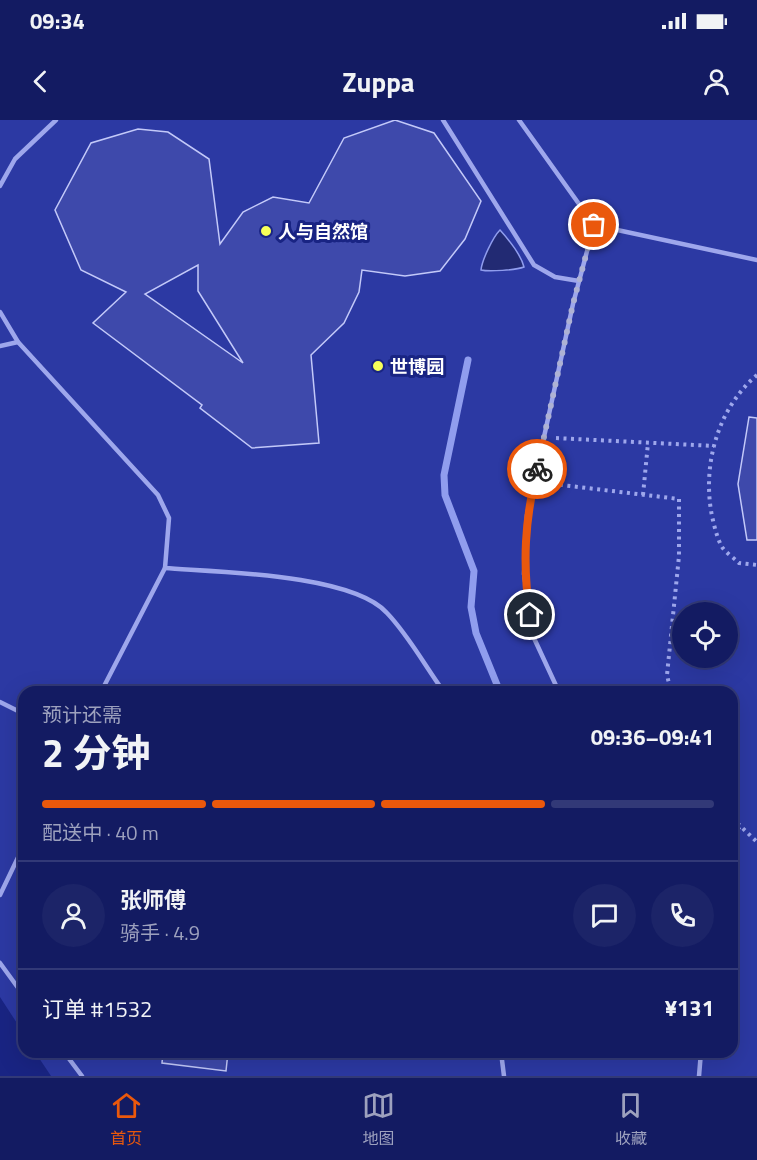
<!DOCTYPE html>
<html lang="zh">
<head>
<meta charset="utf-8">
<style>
	:root { --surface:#131b62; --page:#1c2468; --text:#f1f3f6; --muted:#9da1be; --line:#323977; --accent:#ea580c }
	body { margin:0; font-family:"Titillium Web","Noto Sans SC",sans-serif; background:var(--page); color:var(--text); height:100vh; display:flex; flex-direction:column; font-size:22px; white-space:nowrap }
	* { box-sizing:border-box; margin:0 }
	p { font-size:20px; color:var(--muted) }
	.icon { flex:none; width:33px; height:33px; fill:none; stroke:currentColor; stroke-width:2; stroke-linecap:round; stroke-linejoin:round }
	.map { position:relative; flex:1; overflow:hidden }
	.panel { position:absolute; left:18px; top:566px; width:720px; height:372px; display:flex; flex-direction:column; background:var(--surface); border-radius:18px; box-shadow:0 6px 24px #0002,0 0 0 2px var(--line) }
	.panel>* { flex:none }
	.tools { position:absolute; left:672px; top:482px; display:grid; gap:12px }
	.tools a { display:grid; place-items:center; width:66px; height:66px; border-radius:50%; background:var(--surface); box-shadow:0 6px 24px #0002,0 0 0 2px var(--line); font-size:30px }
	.pin { position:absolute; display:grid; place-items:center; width:51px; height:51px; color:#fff; margin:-26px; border:3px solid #fff; border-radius:50%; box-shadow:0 2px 6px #0007 }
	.courier { position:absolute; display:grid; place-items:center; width:60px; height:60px; margin:-30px; border:4px solid #ea580c; border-radius:50%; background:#fff; color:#222; box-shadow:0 2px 8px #0007 }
	.headline em { font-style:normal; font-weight:700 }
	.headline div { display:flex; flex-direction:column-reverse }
	.headline { display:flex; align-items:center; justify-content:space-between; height:102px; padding:0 24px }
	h1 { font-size:39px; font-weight:700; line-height:45px }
	.bar { display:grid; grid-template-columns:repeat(4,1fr); gap:9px 6px; align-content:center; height:72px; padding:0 24px }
	.bar i { height:8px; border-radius:4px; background:var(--line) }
	.bar .on { background:var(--accent) }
	.bar p { grid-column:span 4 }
	.line { display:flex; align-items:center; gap:15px; padding:0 24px; border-top:2px solid var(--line) }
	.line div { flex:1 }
	.round { display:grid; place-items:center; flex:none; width:63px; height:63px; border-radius:32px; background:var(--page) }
	.status { display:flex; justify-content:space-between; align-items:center; height:42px; padding:0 30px; background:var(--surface); direction:ltr }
	.status svg { height:16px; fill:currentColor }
	header { display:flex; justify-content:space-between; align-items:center; height:78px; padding:0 24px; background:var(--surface); font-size:27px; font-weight:700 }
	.dock { display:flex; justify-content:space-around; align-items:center; height:84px; border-top:2px solid var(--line); background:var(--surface); font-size:16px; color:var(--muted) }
	.dock a { display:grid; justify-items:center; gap:3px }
	.dock .on { color:var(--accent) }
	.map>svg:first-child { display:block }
</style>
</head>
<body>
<div class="status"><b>09:34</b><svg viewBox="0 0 49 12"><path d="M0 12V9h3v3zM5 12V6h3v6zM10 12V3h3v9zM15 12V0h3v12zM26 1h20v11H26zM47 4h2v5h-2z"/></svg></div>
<header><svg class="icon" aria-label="back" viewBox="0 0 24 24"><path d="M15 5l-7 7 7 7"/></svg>Zuppa<svg class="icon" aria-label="person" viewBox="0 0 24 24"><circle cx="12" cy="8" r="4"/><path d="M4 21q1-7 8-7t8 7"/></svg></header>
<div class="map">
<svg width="757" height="956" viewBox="0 0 757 956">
	<rect width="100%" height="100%" fill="#192483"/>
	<path fill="#2c39a3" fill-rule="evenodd" d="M0,0H757V956H51L35,932H732V572H24V914L0,877ZM682,492H728V537H682Z"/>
	<path fill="#222a73" stroke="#909dee" stroke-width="1.5" d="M500,110C509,120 521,135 524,147C516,150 489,152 481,150C482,140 493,117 500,110Z"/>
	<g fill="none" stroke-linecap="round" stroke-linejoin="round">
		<polyline stroke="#909dee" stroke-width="7" points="468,240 444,355 445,375 474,451 471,487 476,513 500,572"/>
	</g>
	<g fill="#3e49ab" stroke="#c3c9f9" stroke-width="1.5" fill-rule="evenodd">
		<path d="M395,0L434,13L481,81L465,119L440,151L405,156L362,150L359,172L344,203L311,235L319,323L252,328L200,288L202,285L93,203L126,172L81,150L55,90L91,23L138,9L168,12L209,39L220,124L243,92L273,77L309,83L344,18ZM198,145V171L243,243L145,174Z"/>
		<polygon points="749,297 757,298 757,420 747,420 738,364"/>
		<polygon points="163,932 228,932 226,951 162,943"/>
	</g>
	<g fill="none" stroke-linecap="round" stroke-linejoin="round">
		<g stroke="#9ea7ec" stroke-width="4" stroke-dasharray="3 4.5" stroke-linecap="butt">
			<path d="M757,255C717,289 702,346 712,396C714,405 717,418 722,427C726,433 734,438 739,443L757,445"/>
			<polyline points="556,318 714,326"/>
			<polyline points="545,363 679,379 679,436 667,555 671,572"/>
			<polyline points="643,375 648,323"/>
			<polyline points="732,698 757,722"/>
			<polyline points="732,714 741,706"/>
			<polyline points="592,932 608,934 608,932"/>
		</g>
		<g stroke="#9ea7ec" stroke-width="4.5">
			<polyline points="443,0 534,145 555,157 579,161"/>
			<polyline points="519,0 594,105 757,140"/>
			<polyline points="0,66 15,39 56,0"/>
			<path d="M0,192L18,222L158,375L169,398L165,448C217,452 352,454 387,493C409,516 425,546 444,572"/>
			<polyline points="0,226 18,222"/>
			<polyline points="101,572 165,448"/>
			<polyline points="559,572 533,516 524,454 527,395 573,184 594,105"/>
			<polyline points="0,582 24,594"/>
			<polyline points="0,775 24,725"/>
			<polyline points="0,843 24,876"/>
			<polyline points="64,932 82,956"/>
			<polyline points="501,932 504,956"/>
			<polyline points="699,956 701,932"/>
		</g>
	</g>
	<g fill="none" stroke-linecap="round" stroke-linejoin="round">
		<polyline stroke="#aeb2d4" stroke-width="6" stroke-dasharray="0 10.8" points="537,349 573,184 594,105"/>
		<path stroke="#ea580c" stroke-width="8" d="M530,495C522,443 525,400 537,349"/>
	</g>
	<g fill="#f7ff59" stroke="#192483" stroke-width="2">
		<circle cx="266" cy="111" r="6"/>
		<circle cx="378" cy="246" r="6"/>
	</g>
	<g text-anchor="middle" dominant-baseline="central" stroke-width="6" stroke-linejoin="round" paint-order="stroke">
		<g font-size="18" font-weight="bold" fill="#fff" stroke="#192483" text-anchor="start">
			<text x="278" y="111">人与自然馆</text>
			<text x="390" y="246">世博园</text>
		</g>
	</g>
</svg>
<div class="tools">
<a><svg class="icon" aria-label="locate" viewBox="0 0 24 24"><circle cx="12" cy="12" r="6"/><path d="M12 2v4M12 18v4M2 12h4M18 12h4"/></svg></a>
</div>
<div class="pin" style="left:594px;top:105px;background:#ea580c"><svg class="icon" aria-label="bag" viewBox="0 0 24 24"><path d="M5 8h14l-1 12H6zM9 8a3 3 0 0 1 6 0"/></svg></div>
<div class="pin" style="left:530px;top:495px;background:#1f2937"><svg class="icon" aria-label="home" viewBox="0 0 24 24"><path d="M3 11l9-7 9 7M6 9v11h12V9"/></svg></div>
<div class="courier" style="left:537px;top:349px"><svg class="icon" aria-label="bike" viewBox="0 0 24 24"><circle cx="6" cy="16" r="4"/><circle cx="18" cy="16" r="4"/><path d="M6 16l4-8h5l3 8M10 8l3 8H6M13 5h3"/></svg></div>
<section class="panel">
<div class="headline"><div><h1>2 分钟</h1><p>预计还需</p></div><em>09:36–09:41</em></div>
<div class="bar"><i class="on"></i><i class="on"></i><i class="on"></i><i></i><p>配送中 · 40 m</p></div>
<div class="line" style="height:108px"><a class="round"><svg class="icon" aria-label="person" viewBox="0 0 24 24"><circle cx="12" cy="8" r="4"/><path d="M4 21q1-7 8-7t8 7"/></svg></a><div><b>张师傅</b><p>骑手 · 4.9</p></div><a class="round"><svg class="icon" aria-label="chat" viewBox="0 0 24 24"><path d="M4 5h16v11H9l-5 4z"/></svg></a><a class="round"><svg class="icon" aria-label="phone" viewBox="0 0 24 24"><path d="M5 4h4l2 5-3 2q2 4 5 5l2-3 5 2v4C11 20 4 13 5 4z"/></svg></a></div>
<div class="line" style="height:78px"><div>订单 #1532</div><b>¥131</b></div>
</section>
</div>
<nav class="dock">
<a class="on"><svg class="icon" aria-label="home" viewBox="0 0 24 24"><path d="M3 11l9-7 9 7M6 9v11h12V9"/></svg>首页</a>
<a><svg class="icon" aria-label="map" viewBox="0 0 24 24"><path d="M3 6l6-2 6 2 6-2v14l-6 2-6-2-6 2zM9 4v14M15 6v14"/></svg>地图</a>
<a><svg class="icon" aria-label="saved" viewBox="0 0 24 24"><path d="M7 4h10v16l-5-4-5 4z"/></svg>收藏</a>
</nav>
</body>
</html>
